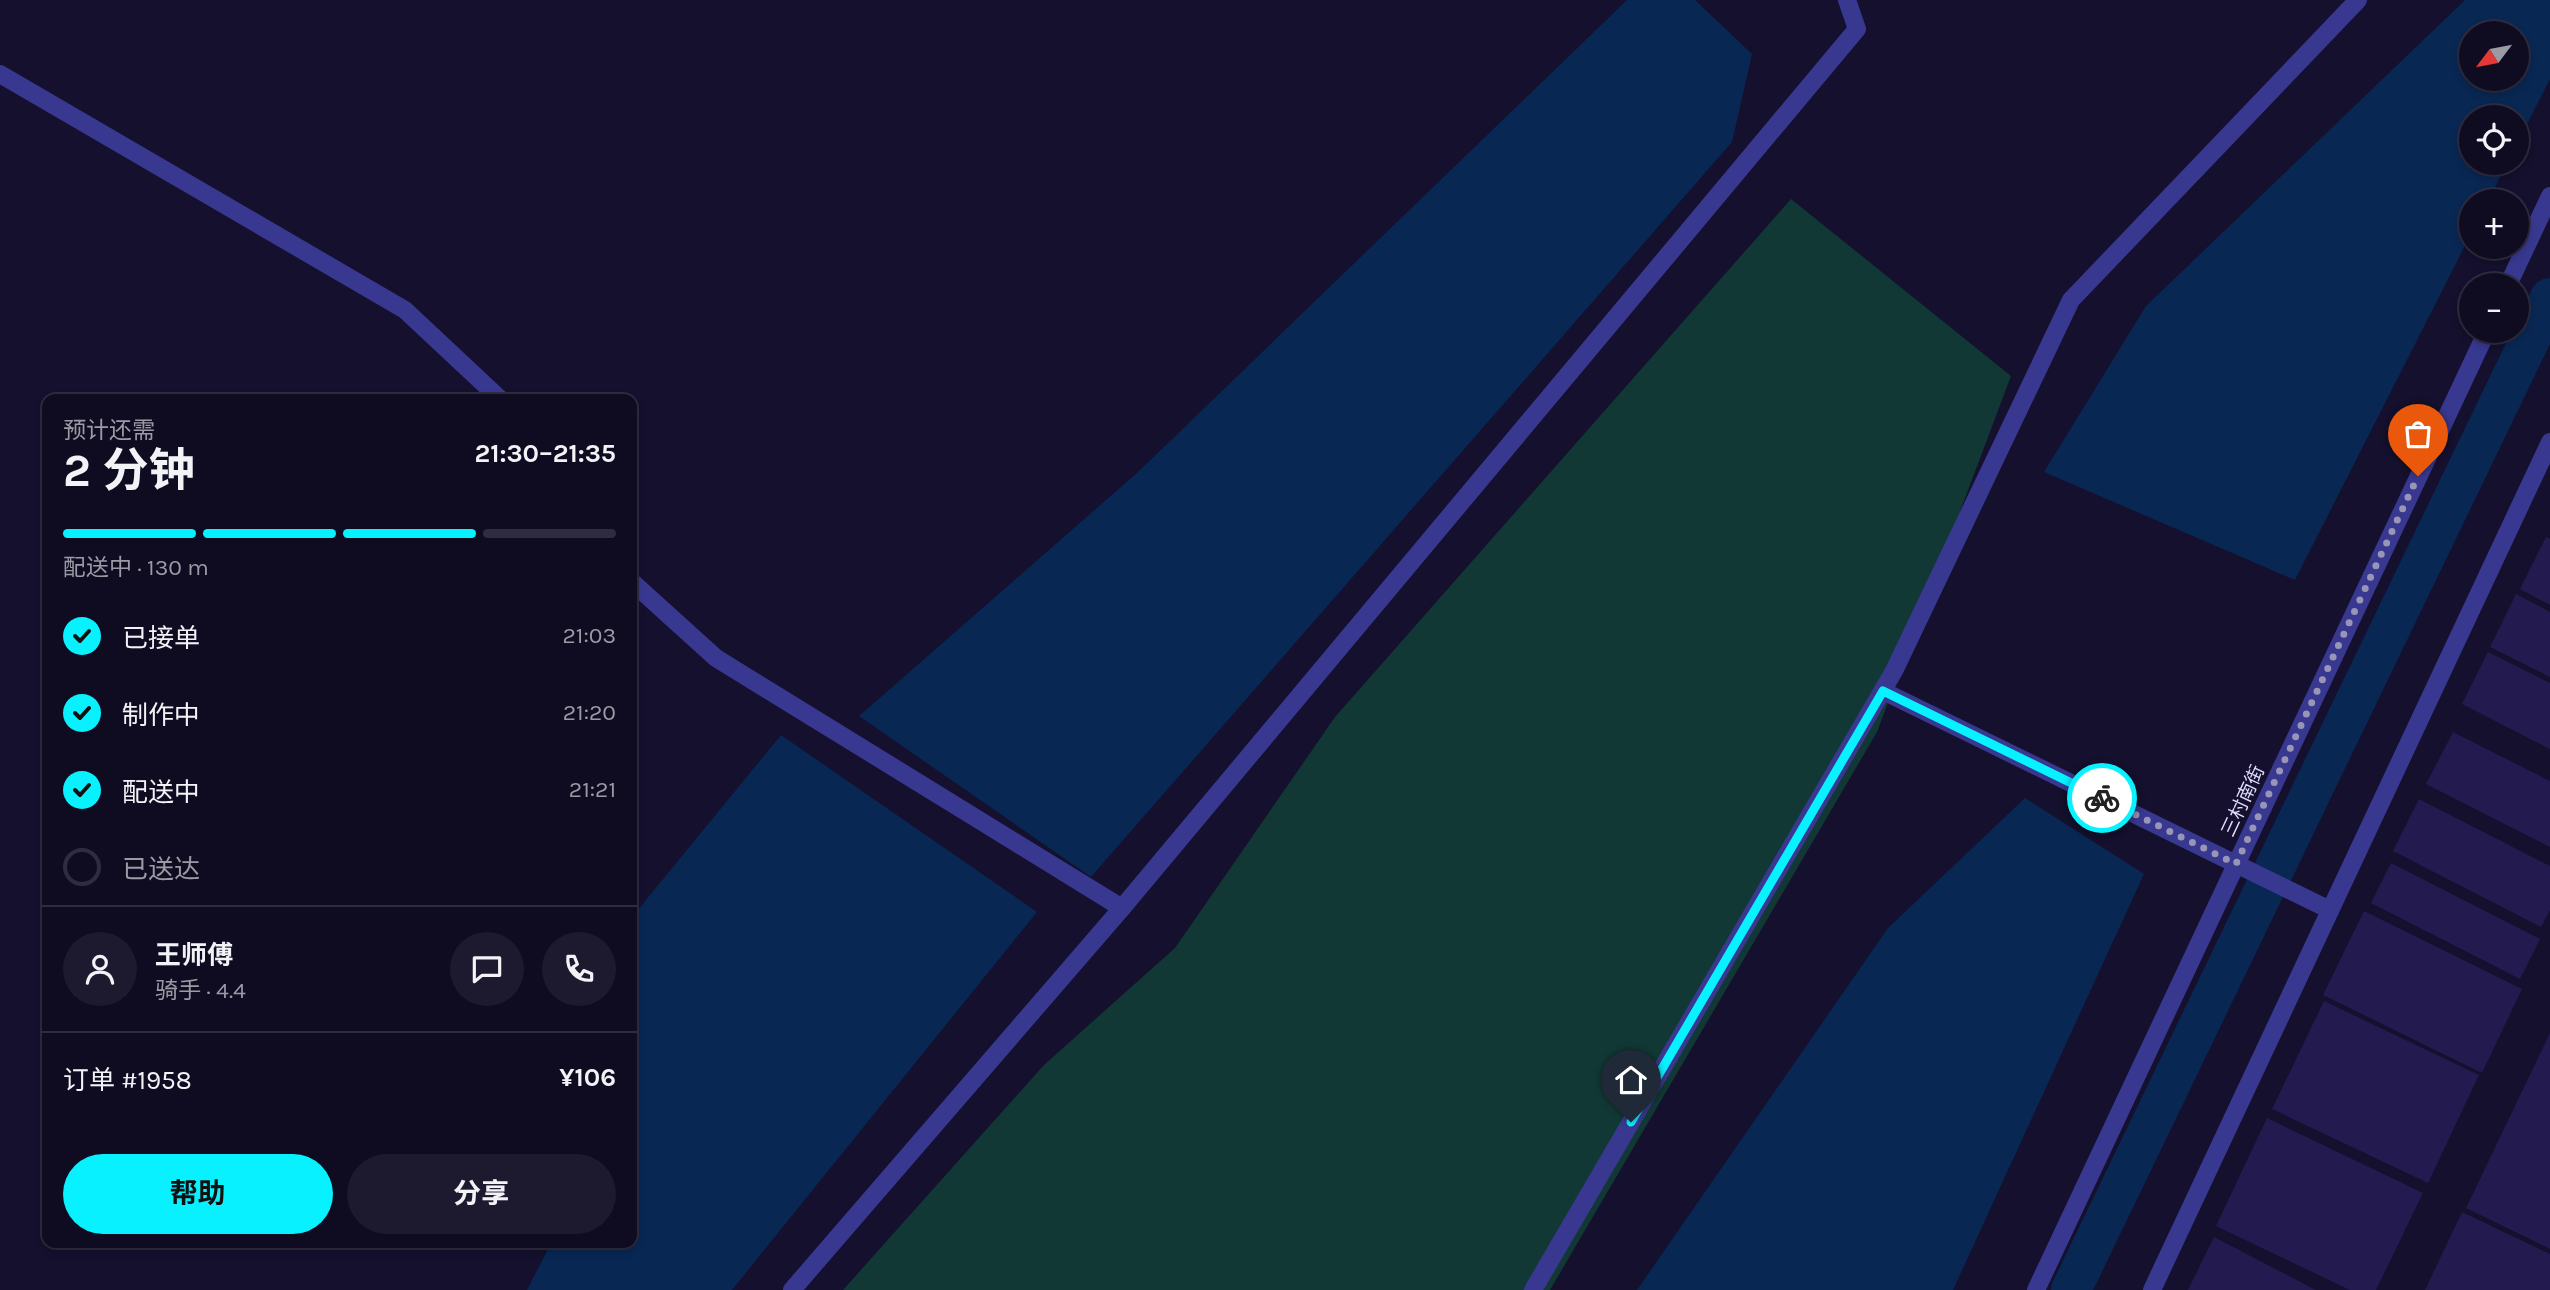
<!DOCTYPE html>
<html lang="zh">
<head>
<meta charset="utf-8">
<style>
	:root { --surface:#0f0c22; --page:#1d1a2f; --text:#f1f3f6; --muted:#9b9ba5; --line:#2f2c40; --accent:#08f1ff }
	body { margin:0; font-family:Karla,"Noto Sans SC",sans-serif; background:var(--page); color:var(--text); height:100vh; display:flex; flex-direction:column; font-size:26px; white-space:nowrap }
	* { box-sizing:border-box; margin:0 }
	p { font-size:23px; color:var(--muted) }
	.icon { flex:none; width:38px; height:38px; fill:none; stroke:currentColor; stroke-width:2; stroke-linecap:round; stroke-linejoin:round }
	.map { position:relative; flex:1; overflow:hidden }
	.sheet { position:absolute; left:42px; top:394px; width:595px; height:854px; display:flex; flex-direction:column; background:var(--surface); border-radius:14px; box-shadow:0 4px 10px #0003,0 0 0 2px var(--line) }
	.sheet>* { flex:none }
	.needle { width:46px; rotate:238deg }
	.fabs { position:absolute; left:2459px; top:21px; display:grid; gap:14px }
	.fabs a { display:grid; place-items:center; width:70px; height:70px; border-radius:50%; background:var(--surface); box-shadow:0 4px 10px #0003,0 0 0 2px var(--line); font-size:35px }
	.pin { position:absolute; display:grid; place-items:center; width:60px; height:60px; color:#fff; margin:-72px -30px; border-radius:50% 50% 50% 0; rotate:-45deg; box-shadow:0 0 7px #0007 }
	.pin .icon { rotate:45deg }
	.courier { position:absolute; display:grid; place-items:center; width:70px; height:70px; margin:-35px; border:5px solid #08f1ff; border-radius:50%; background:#fff; color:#222; box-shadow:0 2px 9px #0007 }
	.overview em { font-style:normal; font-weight:700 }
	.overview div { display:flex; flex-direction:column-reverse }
	.overview { display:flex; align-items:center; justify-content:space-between; height:119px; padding:0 21px }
	h1 { font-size:46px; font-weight:700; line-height:52px }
	.bar { display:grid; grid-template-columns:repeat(4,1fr); gap:10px 7px; align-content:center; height:84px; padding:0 21px }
	.bar i { height:9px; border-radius:5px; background:var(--line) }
	.bar .selected { background:var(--accent) }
	.bar p { grid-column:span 4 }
	.line { display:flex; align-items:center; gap:18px; padding:0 21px; border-top:2px solid var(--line) }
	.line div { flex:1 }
	.round { display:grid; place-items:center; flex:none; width:74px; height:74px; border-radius:37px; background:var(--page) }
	ol { padding:0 21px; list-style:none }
	li { display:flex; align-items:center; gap:21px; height:77px }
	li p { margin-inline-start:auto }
	li .icon { padding:7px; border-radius:50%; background:var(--accent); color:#111; stroke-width:4 }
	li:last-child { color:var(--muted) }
	li i { width:38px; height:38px; border:4px solid var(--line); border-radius:50% }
	.action { display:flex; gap:14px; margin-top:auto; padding:14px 21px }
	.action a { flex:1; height:80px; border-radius:42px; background:var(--accent); color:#111; font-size:28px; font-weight:700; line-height:80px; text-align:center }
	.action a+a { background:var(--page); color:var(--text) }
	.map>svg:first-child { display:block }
</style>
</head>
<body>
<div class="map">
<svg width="2550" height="1290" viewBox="0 0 2550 1290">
	<rect width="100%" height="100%" fill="#14102e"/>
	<polygon fill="#123835" points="1791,199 2011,376 1877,732 1550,1290 843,1290 1044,1065 1175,948 1335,717"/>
	<g fill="#092753" fill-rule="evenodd">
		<polygon points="1627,0 1695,0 1752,54 1732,142 1091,877 859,716 1138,472"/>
		<path d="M2465,0H2550V79L2517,144L2516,117H2471V163H2507L2488,201H2471V234L2295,580L2044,472L2146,306ZM2471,33H2516V79H2471Z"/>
		<polygon points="781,735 1037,912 732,1290 527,1290 551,1243 632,1242 632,917"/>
		<polygon points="2025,798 2144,874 1953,1290 1637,1290 1888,928"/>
	</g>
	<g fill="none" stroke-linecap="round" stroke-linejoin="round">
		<polyline stroke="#092753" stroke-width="40" points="2071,1290 2550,298"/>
	</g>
	<g fill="#231a50">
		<polygon points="2546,537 2550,539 2550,605 2520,589"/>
		<polygon points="2516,594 2550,612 2550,677 2490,647"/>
		<polygon points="2488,652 2550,683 2550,749 2462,704"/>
		<polygon points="2453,732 2550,781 2550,847 2426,784"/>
		<polygon points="2419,799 2550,866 2550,910 2541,927 2393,851"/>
		<polygon points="2391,863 2540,939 2520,979 2371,903"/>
		<polygon points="2364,911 2522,989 2482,1073 2323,995"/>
		<polygon points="2324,1001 2479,1075 2428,1183 2272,1109"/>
		<polygon points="2550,1033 2550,1249 2466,1208"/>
		<polygon points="2267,1118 2423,1193 2376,1290 2350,1290 2216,1226"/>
		<polygon points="2462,1212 2550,1254 2550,1290 2425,1290"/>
		<polygon points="2214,1237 2316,1290 2188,1290"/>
	</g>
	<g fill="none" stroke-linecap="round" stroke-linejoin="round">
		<g stroke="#383890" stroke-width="18">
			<polyline points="0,74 405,310 500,399"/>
			<polyline points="2508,285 2550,196"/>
			<polyline points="632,582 716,658 1122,908"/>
			<polyline points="1883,691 2330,910"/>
			<polyline points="792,1290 1122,908 1857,29 1847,0"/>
			<polyline points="1533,1290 1894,671 2071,300 2358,0"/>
			<polyline points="2036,1290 2487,331"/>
			<polyline points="2152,1290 2550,442"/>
		</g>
	</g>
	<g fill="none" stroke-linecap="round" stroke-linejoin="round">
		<polyline stroke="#9895b6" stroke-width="7" stroke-dasharray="0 12.6" points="2102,798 2236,864 2418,476"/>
		<polyline stroke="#08f1ff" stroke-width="9" points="1631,1122 1883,691 2102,798"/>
	</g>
	<g text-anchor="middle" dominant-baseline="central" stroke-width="5" stroke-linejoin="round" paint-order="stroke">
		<g font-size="19" fill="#dfdcff" stroke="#14102e">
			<text transform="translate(2243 801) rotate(-65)">三村南街</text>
		</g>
	</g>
</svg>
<div class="fabs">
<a><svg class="needle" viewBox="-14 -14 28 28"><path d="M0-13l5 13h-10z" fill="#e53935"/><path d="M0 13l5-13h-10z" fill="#9b9ba5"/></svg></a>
<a><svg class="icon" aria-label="locate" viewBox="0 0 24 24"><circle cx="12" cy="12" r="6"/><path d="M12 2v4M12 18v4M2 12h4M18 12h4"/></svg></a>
<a>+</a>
<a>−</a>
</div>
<div class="pin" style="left:2418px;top:476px;background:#ea580c"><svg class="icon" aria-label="bag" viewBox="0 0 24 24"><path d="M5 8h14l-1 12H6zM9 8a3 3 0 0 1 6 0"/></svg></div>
<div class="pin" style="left:1631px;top:1122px;background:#1f2937"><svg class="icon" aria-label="home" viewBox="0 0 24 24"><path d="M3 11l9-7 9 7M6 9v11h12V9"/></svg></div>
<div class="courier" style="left:2102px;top:798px"><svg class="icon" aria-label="bike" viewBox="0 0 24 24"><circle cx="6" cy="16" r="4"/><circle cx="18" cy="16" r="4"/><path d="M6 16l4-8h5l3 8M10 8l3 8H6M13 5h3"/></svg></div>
<section class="sheet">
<div class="overview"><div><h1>2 分钟</h1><p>预计还需</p></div><em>21:30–21:35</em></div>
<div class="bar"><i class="selected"></i><i class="selected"></i><i class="selected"></i><i></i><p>配送中 · 130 m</p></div>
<ol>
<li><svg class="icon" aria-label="check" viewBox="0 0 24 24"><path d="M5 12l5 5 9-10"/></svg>已接单<p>21:03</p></li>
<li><svg class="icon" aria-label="check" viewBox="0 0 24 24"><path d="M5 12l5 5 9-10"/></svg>制作中<p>21:20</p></li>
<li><svg class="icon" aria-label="check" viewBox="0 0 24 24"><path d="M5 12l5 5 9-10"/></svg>配送中<p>21:21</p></li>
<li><i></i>已送达</li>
</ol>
<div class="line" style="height:126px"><a class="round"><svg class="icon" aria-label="person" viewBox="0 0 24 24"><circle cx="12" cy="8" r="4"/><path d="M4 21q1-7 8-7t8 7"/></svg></a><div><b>王师傅</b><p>骑手 · 4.4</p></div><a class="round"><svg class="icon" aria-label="chat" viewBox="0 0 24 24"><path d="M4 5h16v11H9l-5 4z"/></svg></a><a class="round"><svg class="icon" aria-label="phone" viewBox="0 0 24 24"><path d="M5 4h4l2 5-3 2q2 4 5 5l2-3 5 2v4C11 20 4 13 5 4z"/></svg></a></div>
<div class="line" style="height:91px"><div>订单 #1958</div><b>¥106</b></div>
<div class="action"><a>帮助</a><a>分享</a></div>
</section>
</div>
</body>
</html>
